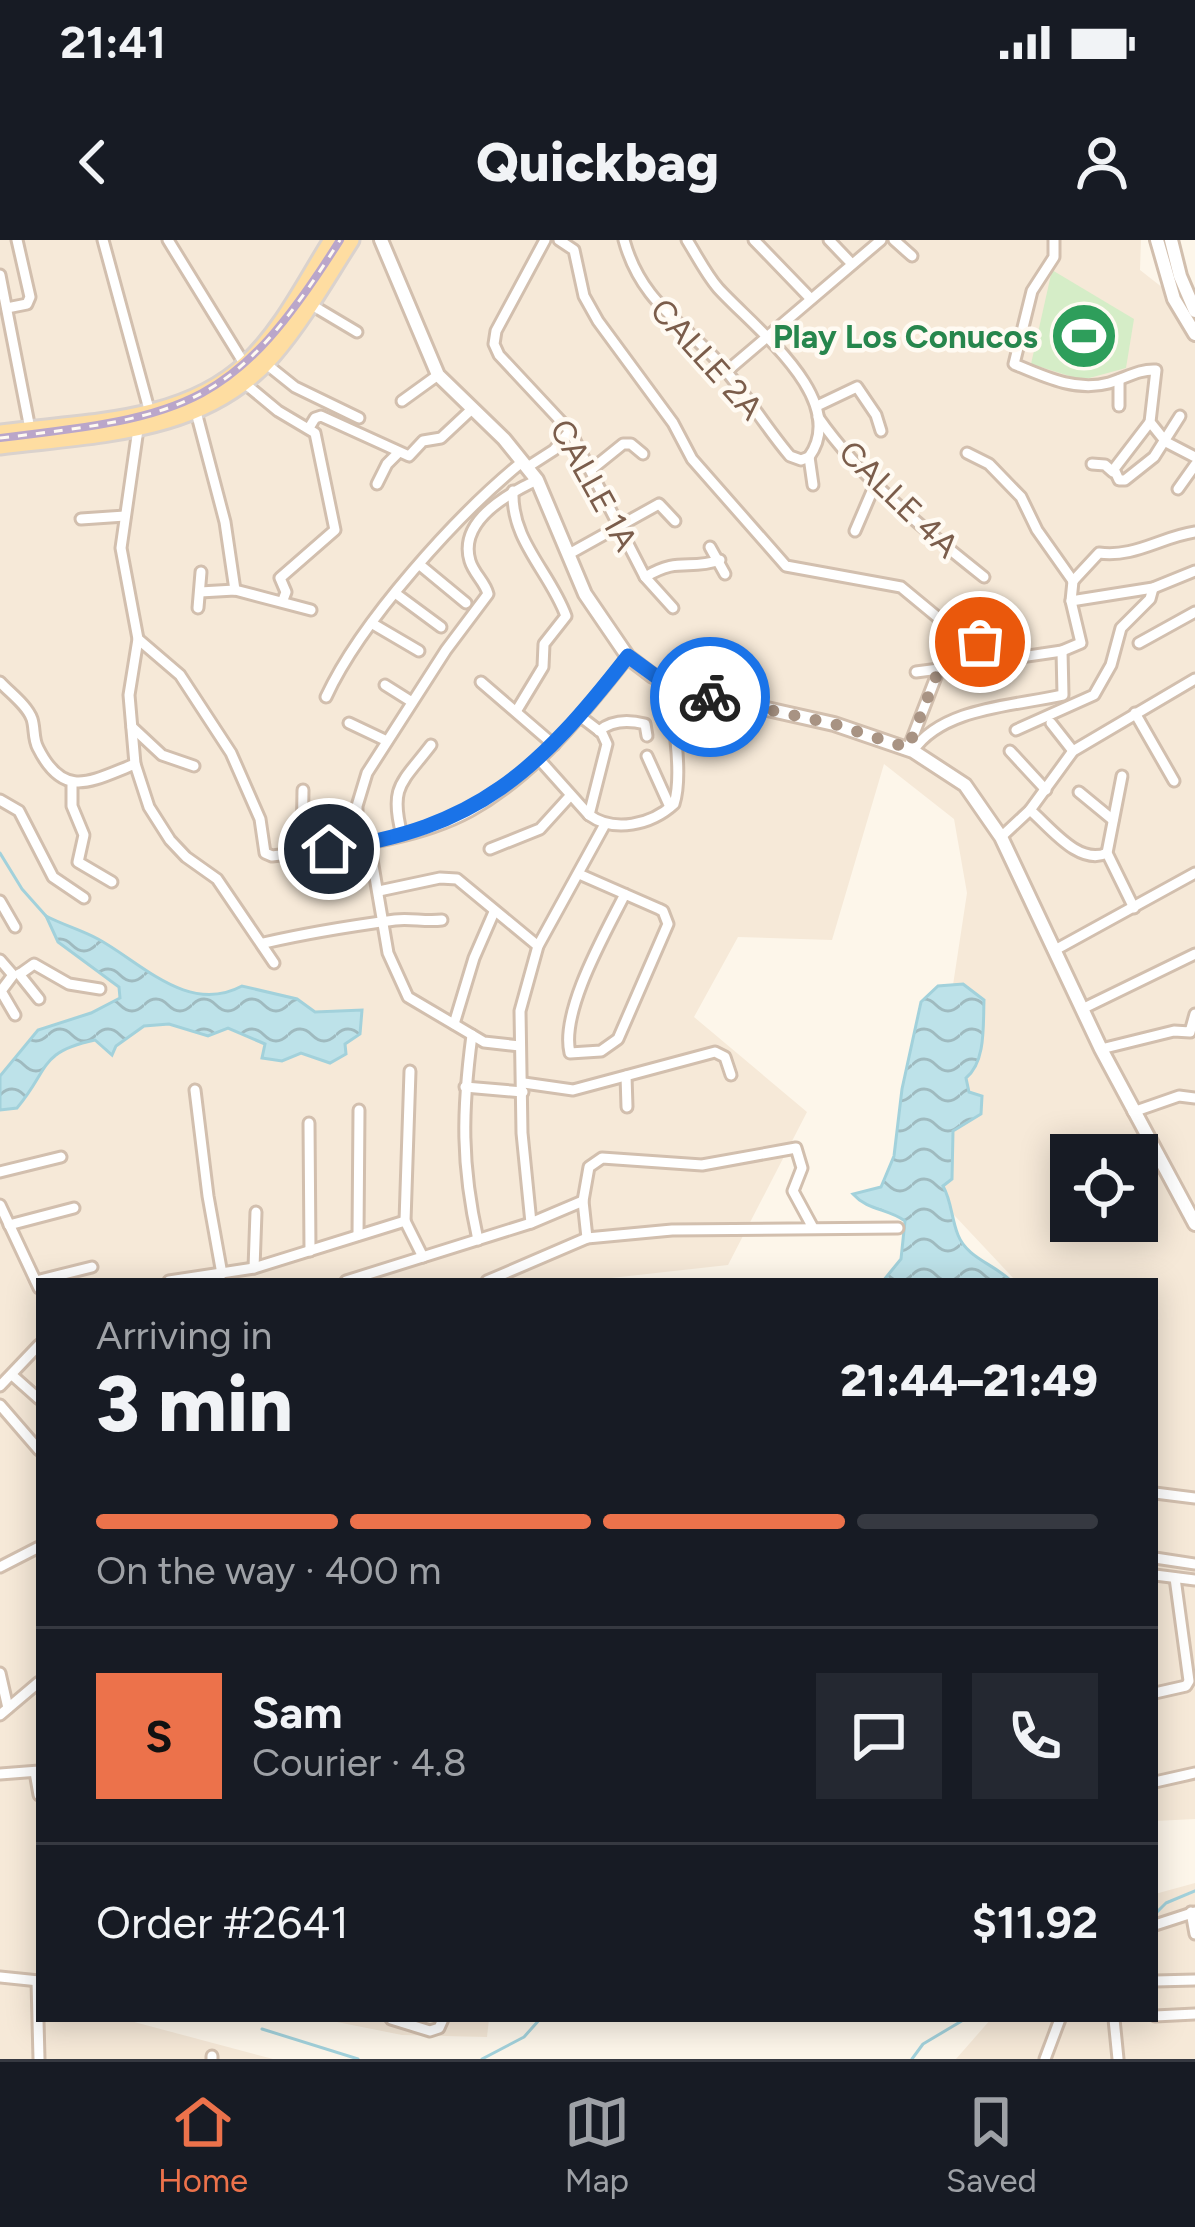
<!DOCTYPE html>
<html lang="en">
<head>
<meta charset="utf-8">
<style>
	:root { --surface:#171b24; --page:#242831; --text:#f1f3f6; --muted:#9ea1a6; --line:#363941; --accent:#ec724b }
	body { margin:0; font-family:Figtree,sans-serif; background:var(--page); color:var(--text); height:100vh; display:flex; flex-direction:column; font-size:45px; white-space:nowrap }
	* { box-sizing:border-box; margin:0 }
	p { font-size:39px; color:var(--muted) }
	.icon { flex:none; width:66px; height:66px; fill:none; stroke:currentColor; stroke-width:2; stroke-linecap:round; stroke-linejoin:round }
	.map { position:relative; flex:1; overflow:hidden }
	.details { position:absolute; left:36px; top:1038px; width:1122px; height:744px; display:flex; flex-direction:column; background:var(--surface); border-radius:0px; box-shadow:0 6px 30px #0003 }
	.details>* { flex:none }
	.fabs { position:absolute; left:1050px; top:894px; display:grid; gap:24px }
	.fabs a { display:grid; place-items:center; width:108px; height:108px; border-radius:0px; background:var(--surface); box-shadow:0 6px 30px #0003; font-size:60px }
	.pin { position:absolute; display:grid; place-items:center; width:102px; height:102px; color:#fff; margin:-51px; border:6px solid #fff; border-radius:50%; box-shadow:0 3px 12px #0007 }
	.courier { position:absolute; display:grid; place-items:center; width:120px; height:120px; margin:-60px; border:9px solid #1a73e8; border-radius:50%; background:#fff; color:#222; box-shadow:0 3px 15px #0007 }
	.head em { font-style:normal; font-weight:800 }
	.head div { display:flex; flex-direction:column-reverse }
	.head { display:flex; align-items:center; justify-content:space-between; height:204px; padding:0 60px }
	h1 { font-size:78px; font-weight:800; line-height:90px }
	.bar { display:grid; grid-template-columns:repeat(4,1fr); gap:18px 12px; align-content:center; height:144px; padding:0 60px }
	.bar i { height:15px; border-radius:9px; background:var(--line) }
	.bar .on { background:var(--accent) }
	.bar p { grid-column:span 4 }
	.line { display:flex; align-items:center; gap:30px; padding:0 60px; border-top:3px solid var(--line) }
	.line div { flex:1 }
	.round { display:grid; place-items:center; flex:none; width:126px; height:126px; border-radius:0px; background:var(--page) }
	.status { display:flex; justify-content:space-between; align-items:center; height:84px; padding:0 60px; background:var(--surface); direction:ltr }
	.status svg { height:33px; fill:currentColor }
	header { display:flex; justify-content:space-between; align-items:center; height:156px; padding:0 60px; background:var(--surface); font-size:54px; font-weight:800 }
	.tab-bar { display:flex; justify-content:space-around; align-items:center; height:168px; border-top:3px solid var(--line); background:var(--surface); font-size:33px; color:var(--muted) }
	.tab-bar a { display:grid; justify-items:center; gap:6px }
	.tab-bar .on { color:var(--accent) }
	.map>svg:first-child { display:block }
</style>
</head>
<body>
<div class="status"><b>21:41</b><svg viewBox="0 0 49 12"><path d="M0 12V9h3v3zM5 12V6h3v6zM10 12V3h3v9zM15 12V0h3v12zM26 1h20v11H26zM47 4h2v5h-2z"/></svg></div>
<header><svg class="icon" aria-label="back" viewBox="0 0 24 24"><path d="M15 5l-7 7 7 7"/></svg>Quickbag<svg class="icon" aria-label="person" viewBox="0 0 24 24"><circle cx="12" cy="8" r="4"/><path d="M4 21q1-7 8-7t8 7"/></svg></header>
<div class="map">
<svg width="1195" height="1819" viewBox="0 0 1195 1819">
	<defs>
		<pattern id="water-waves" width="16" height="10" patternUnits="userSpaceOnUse" patternTransform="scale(3)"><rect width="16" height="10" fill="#bde2e9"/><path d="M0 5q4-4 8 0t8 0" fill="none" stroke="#9fbabf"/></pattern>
	</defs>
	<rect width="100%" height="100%" fill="#fdf6ea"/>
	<g fill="#f6e9d8" fill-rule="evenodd">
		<path d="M0,0H1141L1140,30L1195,73V1579L1155,1581V1080L1159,1078L1155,1077V1041H1016L923,942L967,653L954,579L884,524L832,700L738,697L694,777L807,872L728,1025L584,1041H39V1779H123L273,1819H0ZM1071,915H1137V981H1071Z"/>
		<polygon points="1195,1643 1195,1819 956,1819 991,1779 1155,1779 1155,1654"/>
		<polygon points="322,1779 489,1779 487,1797 402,1795"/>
	</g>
	<polygon fill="#d5edc7" points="1052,30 1134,79 1126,128 1082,140 1031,124"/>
	<g fill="url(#water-waves)" stroke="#a2d1db" stroke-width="3">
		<path d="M46,676C63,685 82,690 98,699C142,723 188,775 242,746L297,759L315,772L362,770L360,794L345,804L346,814L330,823L301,813L282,821L262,818L265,804L228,788L208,796L169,784L144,786L116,806L112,815L95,800C38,812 50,829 17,868L0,870V836L38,790L91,773L120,758L119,747L58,702Z"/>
		<path d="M963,744L984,760C983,785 986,822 966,838L969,852L982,856L981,874L953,891L952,939L943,946C952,962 951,978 958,995C967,1018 994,1024 1011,1041H883L901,1019L905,981C887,968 868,971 853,954L881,947L894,916L902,849L921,762L938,746Z"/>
	</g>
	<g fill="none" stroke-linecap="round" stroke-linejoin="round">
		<g stroke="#a2d1db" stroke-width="3">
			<polyline points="0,613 22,649 46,676"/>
			<polyline points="1155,1674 1166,1663 1195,1651"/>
			<polyline points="262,1789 358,1819"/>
			<polyline points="482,1819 524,1797 540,1779"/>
			<polyline points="912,1819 923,1804 965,1779"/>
		</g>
		<g stroke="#d2bfae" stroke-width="15">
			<g id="minor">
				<polyline points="103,0 150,173"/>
				<polyline points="168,0 245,125"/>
				<polyline points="545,0 496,91 494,104 499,115 570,191 645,337 673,368"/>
				<polyline points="559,0 574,10 584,56 598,81 673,183 692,219 786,326 901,347 959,395 979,402 986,410 988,422"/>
				<path d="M624,0C642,66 688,84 727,132C749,159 767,189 790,216L801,220L809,217"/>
				<path d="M687,0C697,16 706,34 718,48C752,86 851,159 809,217"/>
				<polyline points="754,0 811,59"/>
				<polyline points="829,0 852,24"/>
				<polyline points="894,0 912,16"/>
				<path d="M1054,0V17L1032,51L1014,124C1045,137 1076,152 1109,143C1126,138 1139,129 1156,130L1150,182L1166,202L1195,217"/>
				<polyline points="0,35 30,189"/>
				<polyline points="310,64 357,92"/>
				<polyline points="7,68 27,64 30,57 17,0"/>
				<polyline points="265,123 295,147 359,178"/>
				<polyline points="727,131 881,0"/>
				<polyline points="1119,140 1119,166"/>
				<polyline points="243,142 278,171 315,193 335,290 280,338 286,352 283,360"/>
				<polyline points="402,161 438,135"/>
				<polyline points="817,166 857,147 876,175 881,191"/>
				<polyline points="196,172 225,282 235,350"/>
				<path d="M818,177C861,239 925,290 984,337"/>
				<polyline points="1150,182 1114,229 1119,240 1125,240 1154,217 1180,176"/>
				<polyline points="309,188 315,178 321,176 409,216 423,201 441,198 472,169"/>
				<polyline points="138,189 121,308 138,399 129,455 135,524 149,567 170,600 186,617 217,639 274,723"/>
				<polyline points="967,213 989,224 1021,257 1037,290 1073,341"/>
				<polyline points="809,217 813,245"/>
				<polyline points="1092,224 1105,225 1113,232"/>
				<polyline points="526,228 554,210 570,191"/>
				<polyline points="592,229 623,204 631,204 643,214"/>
				<polyline points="377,244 387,224 398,213"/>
				<polyline points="1178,249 1195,225"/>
				<path d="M513,251C511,301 550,332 566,376L544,404L543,427L517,470"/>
				<polyline points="81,279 125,276"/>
				<polyline points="855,291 876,242"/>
				<polyline points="710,307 725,334"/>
				<polyline points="569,314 659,264 675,281"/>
				<polyline points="420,325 466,363"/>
				<path d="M645,337C680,316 688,331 720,320"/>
				<path d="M1073,341L1099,313C1134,318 1161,297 1195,292"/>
				<polyline points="200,352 235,350 311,370"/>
				<polyline points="395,353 441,387"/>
				<polyline points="1071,361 1153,348 1195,331"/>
				<polyline points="198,368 201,332"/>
				<polyline points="373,384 419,411"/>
				<path d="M138,399L180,435L231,513L260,579L265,613L272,616C337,607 411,603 470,571C535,535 583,474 628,417"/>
				<polyline points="1139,403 1195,372"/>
				<polyline points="916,432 939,429"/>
				<path d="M0,442C10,453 27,465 32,479C35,488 33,499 38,508C64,560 91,541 135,524"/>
				<polyline points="481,442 554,505"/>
				<polyline points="385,445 412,462"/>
				<path d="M326,457C361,381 457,275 522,222"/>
				<polyline points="1135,473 1174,541"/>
				<polyline points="349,483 387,501"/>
				<polyline points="1051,483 1073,511"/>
				<polyline points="132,487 162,515 194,526"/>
				<polyline points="1016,490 1094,455 1111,425 1121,388 1150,359 1153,348"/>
				<path d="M599,491C612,480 629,480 645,484L647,496"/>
				<polyline points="908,509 939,429 1062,411 1081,403 1071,361 1073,341"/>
				<path d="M913,511C942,467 1016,466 1063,455L1062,411"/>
				<polyline points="1010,511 1046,550"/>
				<polyline points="647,516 670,567"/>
				<polyline points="538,518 589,575 607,504 602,493 581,477"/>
				<polyline points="1122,536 1107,613 1134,668"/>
				<polyline points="72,545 72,566 84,595 78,622 112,642"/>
				<polyline points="1079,552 1113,580"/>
				<polyline points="0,560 19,571 53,637 84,658"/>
				<path d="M1030,570C1051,588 1079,626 1107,613"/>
				<path d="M589,575C614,593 651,585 674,564C683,536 674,471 665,443"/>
				<path d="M402,595C389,546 402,543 431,505"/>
				<polyline points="1001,597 1030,570 1073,511 1195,439"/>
				<polyline points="369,602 388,713 408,757 484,802 520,806"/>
				<path d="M357,605V566L367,533L446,410L488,354C485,342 474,334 470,321C458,281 507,254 537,240"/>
				<polyline points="490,609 540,589 570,556"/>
				<polyline points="302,612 303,550"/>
				<path d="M579,634L659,669L663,671L668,684L618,799L601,811L570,813C560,771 606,692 625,654"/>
				<polyline points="379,651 440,638 457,639 538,706"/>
				<polyline points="0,661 15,687"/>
				<path d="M264,703C307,693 351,686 395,680C410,678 425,682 442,680"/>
				<polyline points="1055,710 1195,633"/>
				<polyline points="0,720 13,735 1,751 15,775"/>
				<polyline points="19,734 39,759"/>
				<polyline points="20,734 34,724 69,744 100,749"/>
				<polyline points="1082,769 1195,714"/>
				<polyline points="454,784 474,718 494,672"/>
				<path d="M472,795C462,871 461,924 478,1000"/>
				<polyline points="1101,809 1174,791 1190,792 1195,774"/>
				<polyline points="626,836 627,867"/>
				<polyline points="524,843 573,850 715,812 725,817 731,835"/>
				<polyline points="465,847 523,852"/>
				<polyline points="195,850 208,956 222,1034"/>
				<polyline points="1133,872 1179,856 1195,858"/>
				<polyline points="309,883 310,1011"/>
				<polyline points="0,932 61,917"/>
				<polyline points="0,965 39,1048"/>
				<polyline points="405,981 410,831"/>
				<polyline points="531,983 522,893 520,771 538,706 604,586"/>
				<polyline points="9,985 74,968"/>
				<polyline points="812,986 793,951 802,928 796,908 702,925 602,918 589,927 583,961 587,998 672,990 898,988"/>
				<polyline points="358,995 359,870"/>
				<polyline points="254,1028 256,972"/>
				<polyline points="36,1041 92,1027"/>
				<polyline points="169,1041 254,1028 405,981 423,1017"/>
				<polyline points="346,1041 531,983 583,961"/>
				<polyline points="487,1041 587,998"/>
				<polyline points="12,1135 39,1159"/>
				<polyline points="0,1146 39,1105"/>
				<polyline points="0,1165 39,1210"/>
				<polyline points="1155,1253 1195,1258"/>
				<polyline points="1155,1318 1195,1324"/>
				<polyline points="0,1327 39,1307"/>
				<polyline points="1155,1335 1195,1340"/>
				<polyline points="0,1433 8,1468"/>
				<polyline points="1155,1453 1186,1446 1189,1441 1175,1338"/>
				<polyline points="0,1475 39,1442"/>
				<polyline points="35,1532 39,1555"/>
				<polyline points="0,1534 39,1531"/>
				<polyline points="1155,1542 1195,1533"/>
				<polyline points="1191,1672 1195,1694"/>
				<polyline points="1155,1685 1195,1672"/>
				<polyline points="0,1737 39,1741"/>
				<polyline points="37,1741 39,1819"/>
				<polyline points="1155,1741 1195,1740"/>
				<polyline points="1155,1776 1195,1774"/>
				<polyline points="391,1779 430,1791 439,1788 443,1779"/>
				<polyline points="1114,1779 1118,1819"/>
				<polyline points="212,1819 212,1816"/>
				<polyline points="1045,1819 1060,1779"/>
			</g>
		</g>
		<g stroke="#d2bfae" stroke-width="18">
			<g id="tertiary">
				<polyline points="381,0 438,135 504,199 537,240 585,354 628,417 653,436 682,450 834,484 913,511 965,545 1001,597 1101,809 1195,984"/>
				<polyline points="1157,0 1174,59 1195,94"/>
				<polyline points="1171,0 1180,36 1195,71"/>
			</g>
		</g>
		<g stroke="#dad2cd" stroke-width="21">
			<g id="primary">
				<path d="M0,193C83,182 183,184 247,123C283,89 306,41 332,0"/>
				<path d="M0,206C96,194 205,194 273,115C303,80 326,39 351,0"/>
			</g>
		</g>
		<use href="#minor" stroke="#fff" stroke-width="9"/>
		<use href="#tertiary" stroke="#fff" stroke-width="12"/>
		<use href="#primary" stroke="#fedda1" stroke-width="15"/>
		<g stroke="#baa6ca" stroke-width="8">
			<path id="rail" d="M0,198C189,176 235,167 340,0"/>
		</g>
		<use href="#rail" stroke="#fffaf2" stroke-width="3" stroke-dasharray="9" stroke-linecap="butt"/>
	</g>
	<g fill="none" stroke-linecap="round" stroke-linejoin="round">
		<polyline stroke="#a89383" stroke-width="12" stroke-dasharray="0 21.6" points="710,457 834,484 908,508 939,429 988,422 986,410 980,402"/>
		<path stroke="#1a73e8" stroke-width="15" d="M329,609C478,589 539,530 628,416L665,443L710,457"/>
	</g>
	<defs>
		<g id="stadium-disc" transform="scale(3.45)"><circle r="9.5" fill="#2e9e5b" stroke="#fffaf2"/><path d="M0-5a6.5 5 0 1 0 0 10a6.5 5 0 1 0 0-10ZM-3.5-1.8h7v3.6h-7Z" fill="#fff"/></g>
	</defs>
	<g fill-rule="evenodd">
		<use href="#stadium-disc" x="1084" y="96"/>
	</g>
	<g text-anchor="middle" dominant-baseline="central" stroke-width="9" stroke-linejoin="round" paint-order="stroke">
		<g font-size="33" font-weight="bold" fill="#27864d" stroke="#fffaf2" text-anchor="end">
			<text x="1038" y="96">Play Los Conucos</text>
		</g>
		<g font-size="33" fill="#7b5d4b" stroke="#fffaf2">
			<text transform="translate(707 119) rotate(48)">CALLE 2A</text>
			<text transform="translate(594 245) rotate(61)">CALLE 1A</text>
			<text transform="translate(899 259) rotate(44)">CALLE 4A</text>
		</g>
	</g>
</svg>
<div class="fabs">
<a><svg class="icon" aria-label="locate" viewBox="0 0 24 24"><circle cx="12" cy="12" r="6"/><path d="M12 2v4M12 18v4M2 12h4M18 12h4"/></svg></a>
</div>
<div class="pin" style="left:980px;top:402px;background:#ea580c"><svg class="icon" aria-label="bag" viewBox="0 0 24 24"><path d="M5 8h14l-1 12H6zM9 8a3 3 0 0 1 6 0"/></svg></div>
<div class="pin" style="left:329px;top:609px;background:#1f2937"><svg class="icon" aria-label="home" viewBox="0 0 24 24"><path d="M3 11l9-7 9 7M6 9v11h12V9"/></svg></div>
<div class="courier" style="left:710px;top:457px"><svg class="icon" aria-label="bike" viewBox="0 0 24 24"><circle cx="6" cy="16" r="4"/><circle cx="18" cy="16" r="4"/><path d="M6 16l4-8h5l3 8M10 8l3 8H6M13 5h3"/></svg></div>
<section class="details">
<div class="head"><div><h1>3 min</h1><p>Arriving in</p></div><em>21:44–21:49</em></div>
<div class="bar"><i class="on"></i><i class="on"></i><i class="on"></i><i></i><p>On the way · 400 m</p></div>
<div class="line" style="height:216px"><b class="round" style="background:var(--accent);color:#111">S</b><div><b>Sam</b><p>Courier · 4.8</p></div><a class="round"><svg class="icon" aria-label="chat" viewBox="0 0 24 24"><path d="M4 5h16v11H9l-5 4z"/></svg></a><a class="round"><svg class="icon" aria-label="phone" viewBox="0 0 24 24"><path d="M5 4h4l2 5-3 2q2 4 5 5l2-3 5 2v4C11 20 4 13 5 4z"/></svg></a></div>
<div class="line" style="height:156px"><div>Order #2641</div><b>$11.92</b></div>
</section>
</div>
<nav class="tab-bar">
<a class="on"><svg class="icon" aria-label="home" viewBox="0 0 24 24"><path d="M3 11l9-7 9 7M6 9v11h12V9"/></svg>Home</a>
<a><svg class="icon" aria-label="map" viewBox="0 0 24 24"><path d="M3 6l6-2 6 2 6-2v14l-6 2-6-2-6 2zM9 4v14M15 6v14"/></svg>Map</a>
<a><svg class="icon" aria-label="saved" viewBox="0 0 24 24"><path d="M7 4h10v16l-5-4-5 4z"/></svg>Saved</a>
</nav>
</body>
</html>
